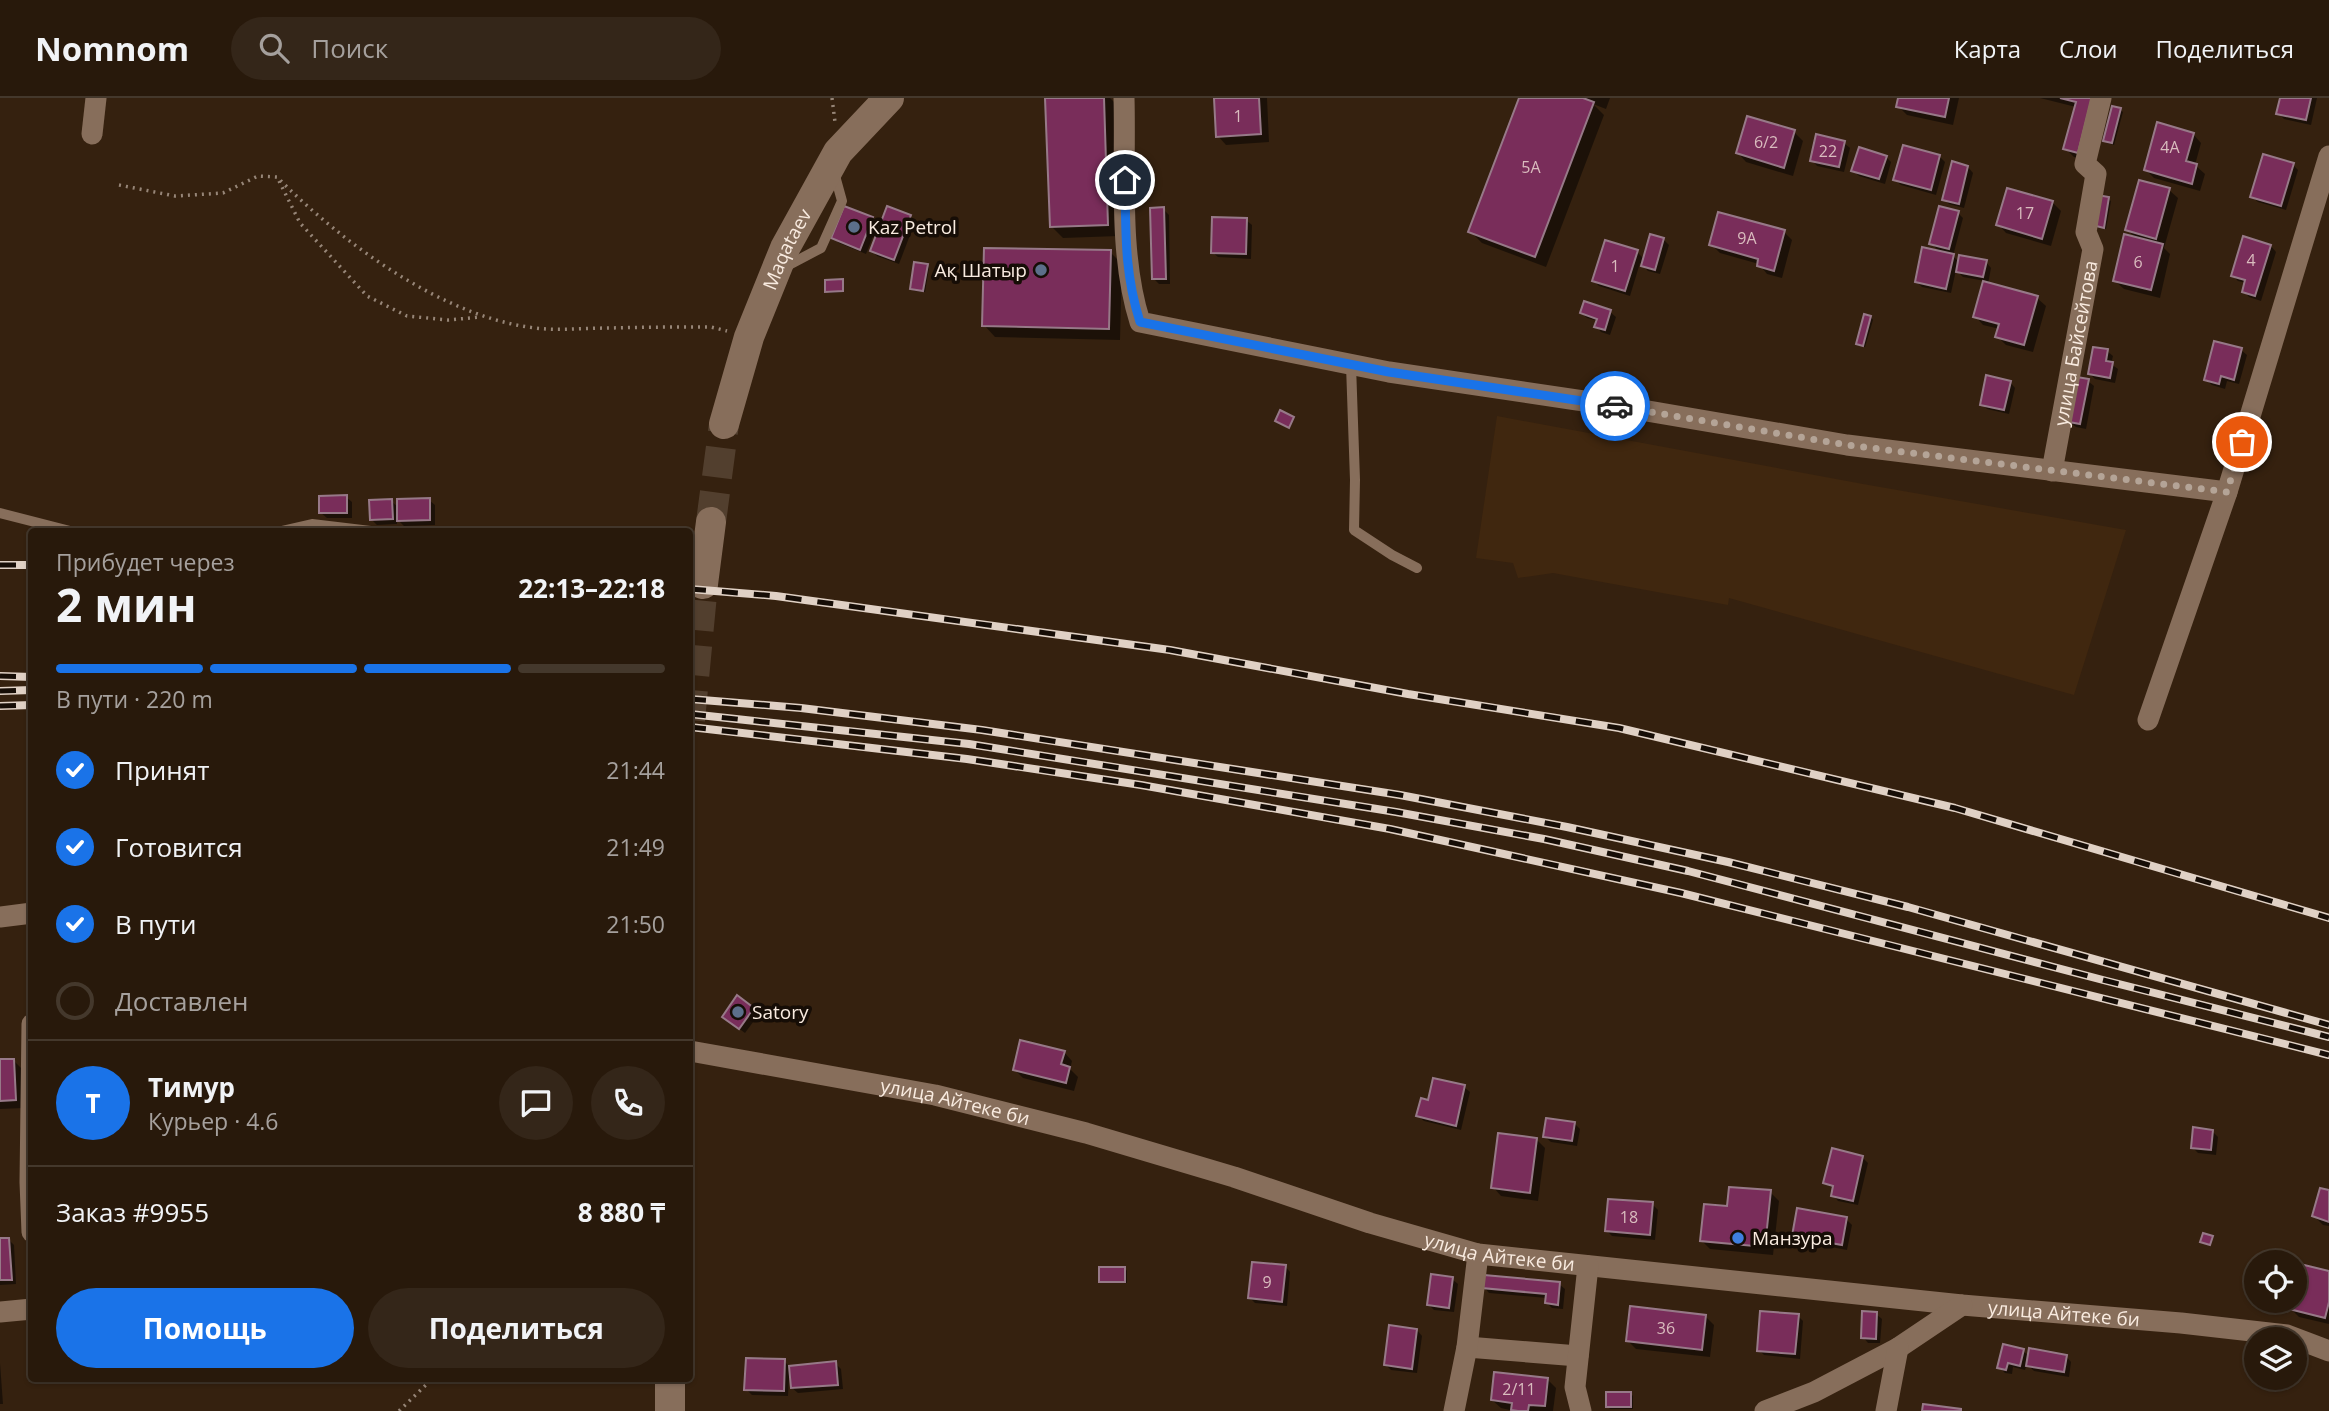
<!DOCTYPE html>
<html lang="ru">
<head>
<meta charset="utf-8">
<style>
	:root { --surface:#28190b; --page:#342619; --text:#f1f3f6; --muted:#a5a09d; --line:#44382c; --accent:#1a73e8 }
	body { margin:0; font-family:"Open Sans",sans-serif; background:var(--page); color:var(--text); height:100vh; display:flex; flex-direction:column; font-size:26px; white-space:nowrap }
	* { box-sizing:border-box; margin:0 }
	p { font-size:23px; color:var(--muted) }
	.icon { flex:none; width:38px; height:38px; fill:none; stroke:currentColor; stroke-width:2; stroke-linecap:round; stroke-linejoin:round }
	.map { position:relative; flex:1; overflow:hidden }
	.sheet { position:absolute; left:28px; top:430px; width:665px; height:854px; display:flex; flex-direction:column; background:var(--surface); border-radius:7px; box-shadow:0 2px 5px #0004,0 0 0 2px var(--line) }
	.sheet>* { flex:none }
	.tools { position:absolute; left:2244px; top:1152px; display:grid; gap:14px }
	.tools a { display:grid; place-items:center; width:63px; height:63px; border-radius:50%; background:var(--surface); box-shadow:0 2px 5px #0004,0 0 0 2px var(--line); font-size:35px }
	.pin { position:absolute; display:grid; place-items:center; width:60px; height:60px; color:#fff; margin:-30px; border:4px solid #fff; border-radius:50%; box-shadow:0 2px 7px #0007 }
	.courier { position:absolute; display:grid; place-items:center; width:70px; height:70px; margin:-35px; border:5px solid #1a73e8; border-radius:50%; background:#fff; color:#222; box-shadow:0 2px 9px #0007 }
	.headline em { font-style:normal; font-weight:700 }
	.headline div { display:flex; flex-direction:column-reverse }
	.headline { display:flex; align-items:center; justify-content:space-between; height:119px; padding:0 28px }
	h1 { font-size:46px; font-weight:700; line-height:52px }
	.bar { display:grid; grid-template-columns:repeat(4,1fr); gap:10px 7px; align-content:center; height:84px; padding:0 28px }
	.bar i { height:9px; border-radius:5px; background:var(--line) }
	.bar .active { background:var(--accent) }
	.bar p { grid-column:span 4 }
	.line { display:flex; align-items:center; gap:18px; padding:0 28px; border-top:2px solid var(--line) }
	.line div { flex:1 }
	.round { display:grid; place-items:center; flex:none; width:74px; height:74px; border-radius:37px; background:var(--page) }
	ol { padding:0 28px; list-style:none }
	li { display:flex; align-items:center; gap:21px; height:77px }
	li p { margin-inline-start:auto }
	li .icon { padding:7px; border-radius:50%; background:var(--accent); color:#fff; stroke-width:4 }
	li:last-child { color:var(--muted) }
	li i { width:38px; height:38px; border:4px solid var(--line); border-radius:50% }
	.action { display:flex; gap:14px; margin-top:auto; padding:14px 28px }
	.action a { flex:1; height:80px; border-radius:42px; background:var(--accent); color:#fff; font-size:28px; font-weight:700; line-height:80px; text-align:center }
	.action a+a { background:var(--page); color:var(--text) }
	header { display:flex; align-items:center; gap:42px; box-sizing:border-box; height:98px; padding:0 35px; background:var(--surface); border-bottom:2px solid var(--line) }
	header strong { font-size:33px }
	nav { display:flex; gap:38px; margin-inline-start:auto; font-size:24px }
	.search { width:490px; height:63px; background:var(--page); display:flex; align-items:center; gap:18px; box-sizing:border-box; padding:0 24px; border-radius:38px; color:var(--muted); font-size:26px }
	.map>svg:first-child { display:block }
</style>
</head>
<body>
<header>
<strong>Nomnom</strong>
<div class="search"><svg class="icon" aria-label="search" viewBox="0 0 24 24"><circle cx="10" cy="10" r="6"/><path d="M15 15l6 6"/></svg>Поиск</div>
<nav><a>Карта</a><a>Слои</a><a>Поделиться</a></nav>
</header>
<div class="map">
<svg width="2329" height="1313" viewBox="0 0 2329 1313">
	<rect width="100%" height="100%" fill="#35210f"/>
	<polygon fill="#40270f" points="1497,318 1863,386 2126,432 2074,597 1729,500 1728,507 1553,475 1518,480 1513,465 1476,460"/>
	<g fill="#0007">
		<polygon points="1047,0 1110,0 1114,4 1119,138 1063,140 1051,128"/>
		<polygon points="1216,0 1267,0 1269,44 1226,47 1218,38"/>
		<polygon points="1521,0 1610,0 1606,11 1593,6 1604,17 1546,169 1482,145 1470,133"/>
		<polygon points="1900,0 1959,0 1953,27 1907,17 1898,8"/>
		<polygon points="2040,0 2103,0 2086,62 2074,59 2065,50 2076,9"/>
		<polygon points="2282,0 2317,0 2311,27 2284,21 2278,15"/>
		<polygon points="2120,12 2123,14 2114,47 2107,45 2105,42"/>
		<polygon points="1748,20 1794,34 1803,43 1793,78 1746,64 1738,55"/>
		<polygon points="2193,36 2201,45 2195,67 2205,76 2200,93 2154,80 2146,72"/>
		<polygon points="1844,45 1850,50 1844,74 1817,68 1812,62"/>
		<polygon points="1939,58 1945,64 1936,97 1901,87 1895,82"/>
		<polygon points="1886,59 1891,64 1885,86 1859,78 1853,72"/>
		<polygon points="2293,67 2298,72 2286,112 2258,104 2252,99"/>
		<polygon points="1968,69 1973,75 1964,110 1949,106 1944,101"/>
		<polygon points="2008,92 2053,105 2061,113 2051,148 2006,135 1998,126"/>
		<polygon points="2169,92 2178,100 2164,150 2170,156 2160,200 2124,191 2115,183 2137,141 2127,131"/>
		<polygon points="2108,101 2111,103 2106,131 2096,129"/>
		<polygon points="845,110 872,121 878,126 866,156 839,145 833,139"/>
		<polygon points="1163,111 1169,117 1170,186 1159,186 1154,181"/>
		<polygon points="1958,115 1963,120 1953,158 1959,164 1986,164 1991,170 1988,186 2037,200 2046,208 2033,254 2006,247 1997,238 2000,231 1983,227 1975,218 1985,183 1963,179 1956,172 1951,195 1922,189 1916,183 1940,154 1931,145"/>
		<polygon points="910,119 915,124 899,166 877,158 872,153"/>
		<polygon points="1246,122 1252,127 1251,161 1218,159 1212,154"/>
		<polygon points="1784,134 1792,142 1782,180 1767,176 1759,166 1720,155 1711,146"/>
		<polygon points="1663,141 1669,147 1660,176 1648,173 1640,165 1630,198 1599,188 1594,183 1637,154 1644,161"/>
		<polygon points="2271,148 2276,154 2261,203 2249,199 2244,193 2246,185 2238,183 2233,178"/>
		<polygon points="1110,154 1122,166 1120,242 995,239 984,227"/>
		<polygon points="927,167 929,170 925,194 914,193 912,190"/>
		<polygon points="842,183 844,185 844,194 829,195 827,193"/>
		<polygon points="1610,214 1616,219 1610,237 1601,234 1596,228 1598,223 1587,220 1582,215"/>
		<polygon points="1871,219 1873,222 1865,249 1860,248 1858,246"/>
		<polygon points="2241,252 2247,257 2239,286 2227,283 2225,291 2212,287 2206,282"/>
		<polygon points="2107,253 2113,258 2111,266 2118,271 2115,285 2095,281 2090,276"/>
		<polygon points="2088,283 2094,288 2086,331 2076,329 2070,324"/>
		<polygon points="2010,284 2015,290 2009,316 1987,311 1982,306"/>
		<polygon points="346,399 352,404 352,420 327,420 321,415"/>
		<polygon points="429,402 435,407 435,427 404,428 397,421 397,426 377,427 371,421 391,403 399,410"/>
		<polygon points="738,900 759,916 745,935 730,924"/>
		<polygon points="1064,954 1072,963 1070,971 1078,979 1074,993 1023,980 1015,972"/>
		<polygon points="13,962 22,971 24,1010 0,1011 0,963"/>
		<polygon points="1464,989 1470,994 1461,1032 1424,1023 1418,1018"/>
		<polygon points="1574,1025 1580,1031 1577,1048 1551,1044 1545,1039"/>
		<polygon points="2213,1034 2218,1039 2216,1057 2198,1055 2192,1049"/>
		<polygon points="1536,1041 1545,1050 1538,1103 1501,1098 1493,1089"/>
		<polygon points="1863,1060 1868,1065 1858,1107 1838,1103 1833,1097 1834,1091 1825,1085"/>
		<polygon points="1770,1094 1779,1103 1773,1157 1710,1151 1702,1143 1729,1110"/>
		<polygon points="2329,1094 2329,1128 2323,1127 2314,1118"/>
		<polygon points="1652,1106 1658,1112 1655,1142 1612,1138 1607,1133"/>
		<polygon points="1846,1121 1852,1127 1847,1152 1799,1143 1793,1137"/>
		<polygon points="8,1141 14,1147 16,1186 0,1187 0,1142"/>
		<polygon points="1285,1168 1290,1174 1287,1208 1255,1205 1250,1200"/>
		<polygon points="1125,1170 1127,1173 1127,1185 1103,1185 1101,1183"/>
		<polygon points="2329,1175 2329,1226 2299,1219 2291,1211 2294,1202"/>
		<polygon points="1452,1181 1458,1186 1454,1214 1434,1212 1428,1206"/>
		<polygon points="1559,1186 1565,1191 1563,1211 1552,1210 1547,1205 1547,1200 1489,1195 1484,1189"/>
		<polygon points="1876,1216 1882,1221 1880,1245 1868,1245 1863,1239"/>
		<polygon points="1705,1218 1714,1227 1710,1259 1636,1251 1628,1243"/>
		<polygon points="1798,1218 1803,1223 1800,1261 1764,1257 1759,1252"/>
		<polygon points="1417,1232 1422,1238 1417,1275 1391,1272 1386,1267"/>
		<polygon points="2023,1253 2030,1259 2066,1258 2071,1264 2069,1279 2034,1273 2027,1266 2025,1272 2013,1269 2012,1276 2005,1275 1999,1269"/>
		<polygon points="784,1263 790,1269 835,1265 841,1271 843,1291 798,1295 792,1290 792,1279 789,1279 788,1298 752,1297 746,1291"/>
		<polygon points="0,1265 3,1306 0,1306"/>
		<polygon points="1547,1281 1556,1290 1553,1313 1514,1313 1501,1310 1492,1302"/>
		<polygon points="1631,1296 1633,1298 1633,1311 1610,1311 1607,1308"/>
	</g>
	<g fill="#792d5a" stroke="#977988" stroke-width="2">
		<polygon points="1045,0 1104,0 1108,127 1050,129"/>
		<polygon points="1214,0 1259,0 1261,36 1216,39"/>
		<polygon points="1519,0 1583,0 1594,4 1535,159 1468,134"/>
		<polygon points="1898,0 1949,0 1945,19 1896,9"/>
		<polygon points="2060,0 2092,0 2078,55 2063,51 2076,4"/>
		<polygon points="2280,0 2311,0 2306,22 2276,16"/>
		<polygon points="2112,8 2121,10 2112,45 2103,43"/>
		<polygon points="1747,18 1795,32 1784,70 1736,55"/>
		<polygon points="2157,24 2194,35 2186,63 2197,66 2192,86 2144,72"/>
		<polygon points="1816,36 1845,43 1839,69 1810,63"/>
		<polygon points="1903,47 1940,57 1931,92 1893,82"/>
		<polygon points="1859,49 1887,58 1879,81 1851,73"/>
		<polygon points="2263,56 2294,65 2281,108 2250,99"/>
		<polygon points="1952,63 1968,68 1959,106 1942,102"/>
		<polygon points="2139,82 2170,90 2156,141 2125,132"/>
		<polygon points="2007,90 2053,103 2042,141 1996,127"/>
		<polygon points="2097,97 2109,99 2104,130 2092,127"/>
		<polygon points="844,108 873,119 860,152 831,140"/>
		<polygon points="887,108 911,117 894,162 870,153"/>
		<polygon points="1939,108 1959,113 1949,151 1929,146"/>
		<polygon points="1164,109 1166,181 1152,181 1150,110"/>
		<polygon points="1718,114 1785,132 1774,173 1757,168 1758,161 1709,147"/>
		<polygon points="1212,119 1247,120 1246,156 1211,155"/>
		<polygon points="1650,136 1664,140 1655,172 1641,168"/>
		<polygon points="2124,136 2163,146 2151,192 2113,183"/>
		<polygon points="2243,138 2271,147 2255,198 2242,194 2245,182 2231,178"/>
		<polygon points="1605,142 1638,152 1625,193 1592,183"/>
		<polygon points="1922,149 1954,156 1946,191 1915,184"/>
		<polygon points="984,150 1111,152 1109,231 982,228"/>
		<polygon points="1959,157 1987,162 1983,179 1956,174"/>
		<polygon points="914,164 928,166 923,193 910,191"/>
		<polygon points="843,181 843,193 825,194 825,182"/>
		<polygon points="1983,183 2038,198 2024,247 1995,239 1999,226 1973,219"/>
		<polygon points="1584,203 1611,212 1605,232 1594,229 1597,221 1580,215"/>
		<polygon points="1864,216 1871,218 1863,248 1856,246"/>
		<polygon points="2214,243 2242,250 2234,282 2221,278 2219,286 2204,282"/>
		<polygon points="2093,249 2108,251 2106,263 2113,264 2110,280 2088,276"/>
		<polygon points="1986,277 2011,283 2004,312 1980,307"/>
		<polygon points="2077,279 2089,281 2080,326 2069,324"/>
		<polygon points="1280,312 1294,319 1289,330 1275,323"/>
		<polygon points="347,397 347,415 319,415 319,398"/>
		<polygon points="430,400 430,422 397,423 397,401"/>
		<polygon points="392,401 393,421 370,422 369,402"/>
		<polygon points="737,897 754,910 739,931 722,919"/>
		<polygon points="1020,942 1065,953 1061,966 1070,969 1066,985 1013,972"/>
		<polygon points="0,961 14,961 16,1002 0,1003"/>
		<polygon points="1433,980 1465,987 1456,1028 1416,1018 1421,1000 1428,1002"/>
		<polygon points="1546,1020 1575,1024 1572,1043 1543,1039"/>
		<polygon points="2193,1029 2213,1032 2211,1052 2191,1050"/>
		<polygon points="1498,1035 1537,1040 1530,1095 1491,1090"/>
		<polygon points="1832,1050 1863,1058 1853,1103 1831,1098 1833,1088 1823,1085"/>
		<polygon points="1729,1089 1771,1092 1765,1149 1700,1143 1704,1106 1727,1108"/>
		<polygon points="2320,1090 2329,1092 2329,1124 2312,1118"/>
		<polygon points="1608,1101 1653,1104 1650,1137 1605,1133"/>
		<polygon points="1797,1110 1847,1119 1842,1147 1792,1138"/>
		<polygon points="2203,1135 2213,1138 2210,1147 2200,1144"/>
		<polygon points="0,1140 9,1140 12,1182 0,1182"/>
		<polygon points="1252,1164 1286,1167 1282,1204 1248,1200"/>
		<polygon points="2300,1166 2329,1173 2329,1204 2325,1220 2289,1211 2291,1202 2294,1202 2294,1188"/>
		<rect x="1099" y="1169" width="26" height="15"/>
		<polygon points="1431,1176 1453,1179 1449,1210 1427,1207"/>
		<polygon points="1484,1177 1560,1184 1558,1207 1545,1205 1546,1196 1482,1190"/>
		<polygon points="1630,1208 1706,1217 1702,1252 1626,1243"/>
		<polygon points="1760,1213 1799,1216 1795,1256 1757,1253"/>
		<polygon points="1862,1213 1877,1214 1876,1241 1861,1240"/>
		<polygon points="1389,1227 1417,1231 1412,1271 1384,1267"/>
		<polygon points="2003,1246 2024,1251 2020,1268 2008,1265 2006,1272 1997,1270"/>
		<polygon points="2029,1250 2067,1257 2064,1274 2026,1268"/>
		<polygon points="746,1260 785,1261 784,1293 744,1292"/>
		<polygon points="836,1263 838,1287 791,1290 789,1268"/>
		<polygon points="1494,1274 1548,1280 1545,1308 1529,1307 1528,1313 1518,1313 1511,1312 1512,1305 1491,1302"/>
		<rect x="1606" y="1294" width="25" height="15"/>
		<polygon points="1923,1306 1961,1311 1961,1313 1922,1313"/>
	</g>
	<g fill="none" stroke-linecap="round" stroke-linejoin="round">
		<g stroke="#523f2e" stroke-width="30" stroke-dasharray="30 15" stroke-linecap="butt">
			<polyline points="711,424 724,326"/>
			<polyline points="690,622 703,486"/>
		</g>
		<g stroke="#978678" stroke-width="3.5" stroke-dasharray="2 5" stroke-linecap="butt">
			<polyline points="832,0 835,24"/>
			<polyline points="279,83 300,125 367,198 407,218 448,222 481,219"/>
			<path d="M119,87L175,98L223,95L258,78L277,79C343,146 450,225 546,231C567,232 589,230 610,230C644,229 678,229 711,229L727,233"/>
			<polyline points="399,1313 432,1281"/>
		</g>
		<g stroke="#876e5b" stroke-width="10">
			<polyline points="783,170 821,150 842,103 834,74"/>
			<polyline points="1351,267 1355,382 1354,432 1392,457 1417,470"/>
			<polyline points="0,415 74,434"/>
			<polyline points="277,434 312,426 379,434"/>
			<polyline points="545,434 567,434"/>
		</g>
		<g stroke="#876e5b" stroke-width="21">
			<path d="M1124,0C1126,72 1118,155 1140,224L1389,274L1624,309L1847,347L2227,394"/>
			<polyline points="92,36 96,0"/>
			<path id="s1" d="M2052,373L2093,151L2086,134L2096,76L2085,66L2101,0"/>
			<polyline points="2148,622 2227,394 2329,58"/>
			<polyline points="0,819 32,815"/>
			<polyline points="32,926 30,1084 32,1134"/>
			<path id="s2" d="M690,953L935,997L1086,1035L1234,1079L1370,1125L1478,1156L1962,1207L2181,1225L2287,1237L2329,1253"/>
			<polyline points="0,1214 32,1211"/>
			<polyline points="1467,1249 1578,1258"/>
			<polyline points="1454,1313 1467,1249 1478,1156"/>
			<polyline points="1581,1313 1575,1289 1588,1168"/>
			<polyline points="1765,1313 1814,1294 1898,1250 1962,1207"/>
			<polyline points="1886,1313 1898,1250"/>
		</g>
		<g stroke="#876e5b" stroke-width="30">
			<path id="s3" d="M724,326L749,239L785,150L838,54L889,0"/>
			<polyline points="703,486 711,424"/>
			<polyline points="670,1313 670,1281"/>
		</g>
		<g stroke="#e0d1c5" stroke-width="8">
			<g id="rail">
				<polyline points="0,467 32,467"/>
				<polyline points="690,491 776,498 1170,552 1408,596 1619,630 1955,710 2329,820"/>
				<polyline points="0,578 32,579"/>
				<polyline points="0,593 32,592"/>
				<polyline points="690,601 801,610 982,632 1400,697 1567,729 1728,764 1908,809 2329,927"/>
				<polyline points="0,608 32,607"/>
				<polyline points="690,616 969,646 1396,714 1544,741 1688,773 2103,882 2329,939"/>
				<polyline points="690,629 967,661 1141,687 1390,731 1681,795 2329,957"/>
			</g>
		</g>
		<use href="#rail" stroke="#160d06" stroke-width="5" stroke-dasharray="16" stroke-linecap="butt"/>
	</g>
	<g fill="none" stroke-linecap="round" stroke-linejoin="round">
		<polyline stroke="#b4a497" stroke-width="7" stroke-dasharray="0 12.6" points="1615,308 1847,347 2227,394 2242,344"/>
		<path stroke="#1a73e8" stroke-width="9" d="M1125,82C1126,133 1124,174 1140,224L1389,274L1615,308"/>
	</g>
	<g fill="#5c6f8a" stroke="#160d06" stroke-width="2.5">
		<circle cx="854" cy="129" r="7"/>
		<circle cx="1041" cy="172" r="7"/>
		<circle cx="738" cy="914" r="7"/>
	</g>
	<circle fill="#3f7fe0" stroke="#160d06" stroke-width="2.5" cx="1738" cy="1140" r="7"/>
	<g text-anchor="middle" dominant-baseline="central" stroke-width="7" stroke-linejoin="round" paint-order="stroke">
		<g font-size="16" fill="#d9bcbe">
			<text x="1238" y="18">1</text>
			<text x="1766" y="44">6/2</text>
			<text x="2170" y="49">4А</text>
			<text x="1828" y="53">22</text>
			<text x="1531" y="69">5А</text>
			<text x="2025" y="115">17</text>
			<text x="1747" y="140">9А</text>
			<text x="2251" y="162">4</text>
			<text x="2138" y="164">6</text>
			<text x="1615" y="168">1</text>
			<text x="1629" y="1119">18</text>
			<text x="1267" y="1184">9</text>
			<text x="1666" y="1230">36</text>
			<text x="1519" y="1291">2/11</text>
		</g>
		<g font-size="19" fill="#f9ebe0" stroke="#160d06" text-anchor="start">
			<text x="868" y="129">Kaz Petrol</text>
			<text x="1027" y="172" text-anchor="end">Ақ Шатыр</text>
			<text x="752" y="914">Satory</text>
			<text x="1752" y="1140">Манзура</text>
		</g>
		<g font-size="19" fill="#f9ebe0" stroke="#160d06">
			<text stroke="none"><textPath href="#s3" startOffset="186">Maqataev</textPath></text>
			<text stroke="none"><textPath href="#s1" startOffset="130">улица Байсейтова</textPath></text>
			<text stroke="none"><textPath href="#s2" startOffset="270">улица Айтеке би</textPath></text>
			<text stroke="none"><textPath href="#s2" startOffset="836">улица Айтеке би</textPath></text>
			<text stroke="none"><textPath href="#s2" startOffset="1404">улица Айтеке би</textPath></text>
		</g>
	</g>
</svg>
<div class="tools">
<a><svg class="icon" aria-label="locate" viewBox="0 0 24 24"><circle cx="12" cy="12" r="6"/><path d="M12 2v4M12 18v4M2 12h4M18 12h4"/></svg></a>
<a><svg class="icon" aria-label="layers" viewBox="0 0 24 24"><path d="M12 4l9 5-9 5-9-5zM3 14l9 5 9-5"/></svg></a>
</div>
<div class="pin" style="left:2242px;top:344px;background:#ea580c"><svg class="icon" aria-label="bag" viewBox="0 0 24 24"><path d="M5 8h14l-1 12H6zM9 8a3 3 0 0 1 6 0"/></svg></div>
<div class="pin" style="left:1125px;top:82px;background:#1f2937"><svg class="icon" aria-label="home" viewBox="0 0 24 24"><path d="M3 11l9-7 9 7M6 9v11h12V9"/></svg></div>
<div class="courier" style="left:1615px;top:308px"><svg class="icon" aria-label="car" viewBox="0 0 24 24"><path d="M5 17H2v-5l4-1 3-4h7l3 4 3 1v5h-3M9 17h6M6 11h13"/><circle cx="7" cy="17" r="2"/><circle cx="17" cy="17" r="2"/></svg></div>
<section class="sheet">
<div class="headline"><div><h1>2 мин</h1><p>Прибудет через</p></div><em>22:13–22:18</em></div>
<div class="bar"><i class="active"></i><i class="active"></i><i class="active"></i><i></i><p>В пути · 220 m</p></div>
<ol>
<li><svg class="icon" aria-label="check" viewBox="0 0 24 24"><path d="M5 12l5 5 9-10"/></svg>Принят<p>21:44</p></li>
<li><svg class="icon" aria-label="check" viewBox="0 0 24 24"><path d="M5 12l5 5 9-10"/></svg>Готовится<p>21:49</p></li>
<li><svg class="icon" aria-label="check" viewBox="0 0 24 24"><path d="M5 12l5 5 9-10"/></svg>В пути<p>21:50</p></li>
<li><i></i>Доставлен</li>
</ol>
<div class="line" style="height:126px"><b class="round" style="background:var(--accent);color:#fff">Т</b><div><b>Тимур</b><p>Курьер · 4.6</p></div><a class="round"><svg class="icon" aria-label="chat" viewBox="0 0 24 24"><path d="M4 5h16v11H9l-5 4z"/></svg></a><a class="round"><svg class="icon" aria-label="phone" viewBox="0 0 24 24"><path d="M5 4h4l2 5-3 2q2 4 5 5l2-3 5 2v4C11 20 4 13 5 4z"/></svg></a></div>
<div class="line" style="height:91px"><div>Заказ #9955</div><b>8 880 ₸</b></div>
<div class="action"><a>Помощь</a><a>Поделиться</a></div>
</section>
</div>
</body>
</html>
